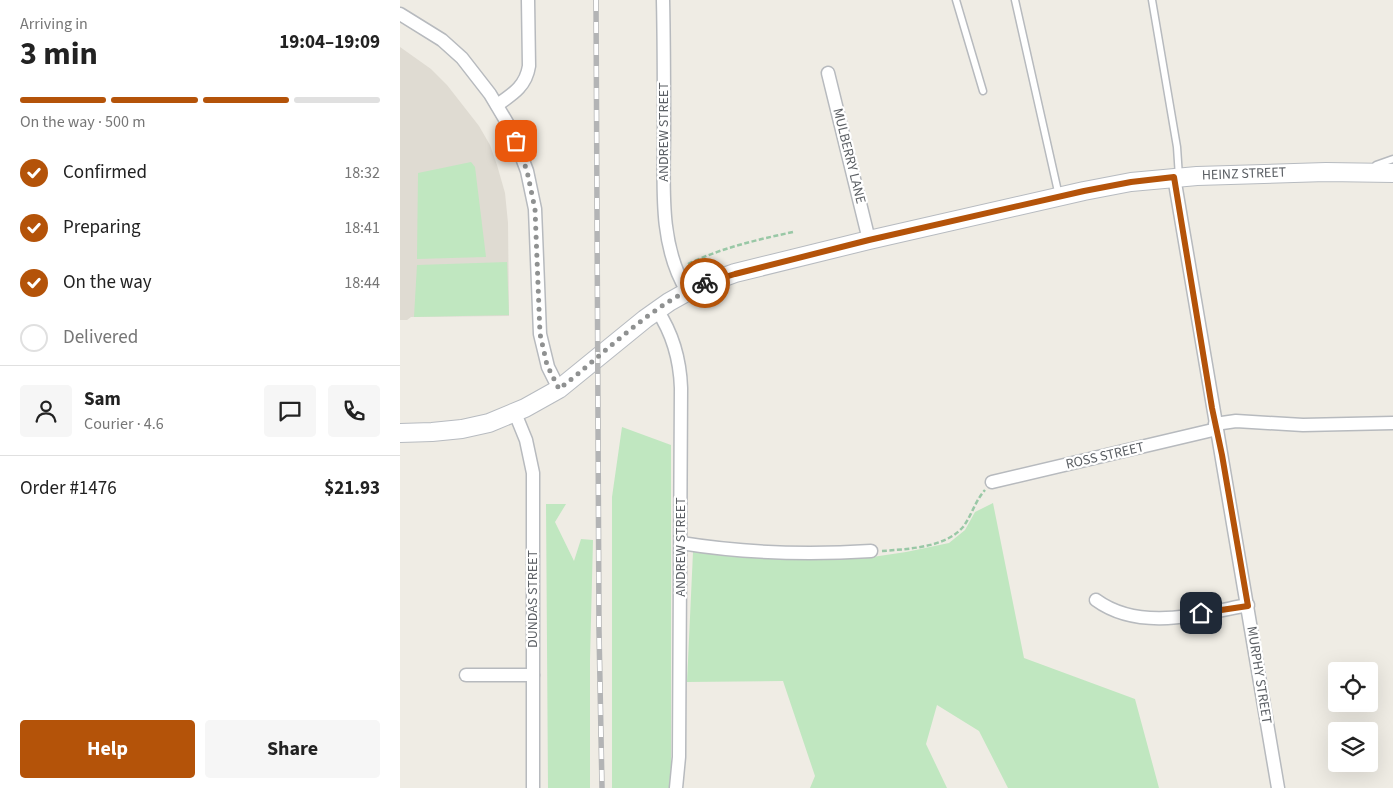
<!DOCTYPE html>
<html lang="en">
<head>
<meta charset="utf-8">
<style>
	:root { --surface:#fff; --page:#f6f6f6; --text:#222; --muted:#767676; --line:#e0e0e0; --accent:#b45309 }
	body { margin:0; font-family:"Source Sans 3",sans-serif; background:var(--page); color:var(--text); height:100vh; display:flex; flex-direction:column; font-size:19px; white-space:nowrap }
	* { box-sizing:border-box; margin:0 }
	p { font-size:16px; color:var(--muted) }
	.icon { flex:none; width:28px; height:28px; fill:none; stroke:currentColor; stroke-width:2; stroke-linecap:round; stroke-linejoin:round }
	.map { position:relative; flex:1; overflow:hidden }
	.sheet { display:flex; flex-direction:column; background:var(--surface); width:400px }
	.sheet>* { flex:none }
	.buttons { position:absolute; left:928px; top:662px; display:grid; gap:10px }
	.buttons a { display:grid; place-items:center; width:50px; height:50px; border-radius:5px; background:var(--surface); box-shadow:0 5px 20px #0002; font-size:25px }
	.pin { position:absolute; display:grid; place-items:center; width:42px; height:42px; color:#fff; margin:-21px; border-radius:10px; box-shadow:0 2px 8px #0006 }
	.courier { position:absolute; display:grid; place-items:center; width:50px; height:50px; margin:-25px; border:4px solid #b45309; border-radius:50%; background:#fff; color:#222; box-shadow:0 1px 6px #0007 }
	.head em { font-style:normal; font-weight:700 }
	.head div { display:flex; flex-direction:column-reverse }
	.head { display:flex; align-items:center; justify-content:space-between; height:85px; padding:0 20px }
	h1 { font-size:32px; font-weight:700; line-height:38px }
	.bar { display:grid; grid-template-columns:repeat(4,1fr); gap:8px 5px; align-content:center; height:60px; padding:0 20px }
	.bar i { height:6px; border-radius:4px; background:var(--line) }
	.bar .current { background:var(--accent) }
	.bar p { grid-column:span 4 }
	.line { display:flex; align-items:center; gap:12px; padding:0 20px; border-top:1px solid var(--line) }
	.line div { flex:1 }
	.round { display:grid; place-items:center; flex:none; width:52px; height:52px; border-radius:5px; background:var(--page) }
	ol { padding:0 20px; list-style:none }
	li { display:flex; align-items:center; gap:15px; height:55px }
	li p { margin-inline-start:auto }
	li .icon { padding:5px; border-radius:50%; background:var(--accent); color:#fff; stroke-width:4 }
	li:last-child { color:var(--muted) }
	li i { width:28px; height:28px; border:2px solid var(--line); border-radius:50% }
	.button { display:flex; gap:10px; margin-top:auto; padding:10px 20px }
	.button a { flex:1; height:58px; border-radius:5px; background:var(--accent); color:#fff; font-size:20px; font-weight:700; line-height:58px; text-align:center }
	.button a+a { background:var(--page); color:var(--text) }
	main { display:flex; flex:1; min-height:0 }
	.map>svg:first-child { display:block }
</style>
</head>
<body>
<main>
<section class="sheet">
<div class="head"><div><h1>3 min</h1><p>Arriving in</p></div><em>19:04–19:09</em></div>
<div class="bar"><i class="current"></i><i class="current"></i><i class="current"></i><i></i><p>On the way · 500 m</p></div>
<ol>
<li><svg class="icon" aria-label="check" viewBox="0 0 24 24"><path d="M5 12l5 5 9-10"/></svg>Confirmed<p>18:32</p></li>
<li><svg class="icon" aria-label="check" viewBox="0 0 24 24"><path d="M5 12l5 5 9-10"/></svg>Preparing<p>18:41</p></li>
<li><svg class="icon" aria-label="check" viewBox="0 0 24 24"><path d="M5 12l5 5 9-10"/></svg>On the way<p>18:44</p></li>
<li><i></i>Delivered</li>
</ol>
<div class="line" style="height:90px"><a class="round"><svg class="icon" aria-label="person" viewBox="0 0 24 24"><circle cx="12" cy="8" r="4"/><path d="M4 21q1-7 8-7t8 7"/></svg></a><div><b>Sam</b><p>Courier · 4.6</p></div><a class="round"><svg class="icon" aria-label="chat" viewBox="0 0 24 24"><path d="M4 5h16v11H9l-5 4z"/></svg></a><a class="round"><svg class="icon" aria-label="phone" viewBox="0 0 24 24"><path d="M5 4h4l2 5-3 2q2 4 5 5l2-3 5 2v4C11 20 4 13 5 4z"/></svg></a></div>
<div class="line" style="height:65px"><div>Order #1476</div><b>$21.93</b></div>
<div class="button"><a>Help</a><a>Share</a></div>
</section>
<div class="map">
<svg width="993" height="788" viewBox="0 0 993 788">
	<rect width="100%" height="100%" fill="#efece4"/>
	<polygon fill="#dfdbd2" points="0,47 31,69 47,85 79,126 90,145 97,165 105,193 108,223 109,316 11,317 7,320 0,320"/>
	<g fill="#c0e7c0">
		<polygon points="71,162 75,167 86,257 17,259 18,173"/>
		<polygon points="107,262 109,315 14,317 17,265"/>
		<polygon points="222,427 271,445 271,768 269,788 212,788 212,497"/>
		<polygon points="593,503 624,658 735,699 759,788 608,788 579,731 537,705 526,744 547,788 410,788 415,776 383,681 287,682 293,552 375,557 459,559 506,552 549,543 565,530 575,512"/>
		<polygon points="146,504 166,504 155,522 174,561 181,539 193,540 190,660 190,788 148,788"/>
	</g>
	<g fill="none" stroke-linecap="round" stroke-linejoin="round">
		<g stroke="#b7babe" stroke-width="9">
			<g id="lane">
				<polyline points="556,0 583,91"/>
				<polyline points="615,0 659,196"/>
				<polyline points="752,0 777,147 779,177"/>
				<polyline points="976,165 993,159"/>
			</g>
		</g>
		<g stroke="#b7babe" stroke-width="15">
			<g id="street">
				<path d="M263,0C264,43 264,87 264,130C264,183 258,244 287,291"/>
				<polyline points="0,14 42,40 62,58 90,94 112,131 127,171 135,209 140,334 148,367 159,389"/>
				<polyline points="428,73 469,240"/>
				<path d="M97,105C113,94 126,86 129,66L128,0"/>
				<polyline points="774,177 878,788"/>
				<path d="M257,310C273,334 280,359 281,388L279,757L276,788"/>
				<polyline points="115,413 126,440 133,473 133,788"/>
				<polyline points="815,424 836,421 903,425 993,423"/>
				<polyline points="592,482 817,429"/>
				<path d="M281,543C343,553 408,555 471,551"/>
				<path d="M696,600C740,632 799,614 848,605"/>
				<polyline points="66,675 133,675"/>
			</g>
		</g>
		<g stroke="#b7bbc0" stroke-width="20">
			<polyline id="secondary" points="0,433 32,432 62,429 89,423 125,408 159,389 245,319 269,302 294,288 335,273 469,240 684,191 731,182 797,176 926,172 993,173"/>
		</g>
		<g stroke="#99c8a6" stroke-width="2.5" stroke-dasharray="5 2.5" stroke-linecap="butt">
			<path d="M288,264C321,248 356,240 393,232"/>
			<path d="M482,551C507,549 545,548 563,527C572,515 575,501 585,490"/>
		</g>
		<use href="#lane" stroke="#fff" stroke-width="6"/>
		<use href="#street" stroke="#fff" stroke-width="12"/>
		<use href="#secondary" stroke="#fff" stroke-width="18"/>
		<g stroke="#b3b4b5" stroke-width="5.5">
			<polyline id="rail" points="196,0 199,630 202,788"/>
		</g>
		<use href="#rail" stroke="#fff" stroke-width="4" stroke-dasharray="11" stroke-linecap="butt"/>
	</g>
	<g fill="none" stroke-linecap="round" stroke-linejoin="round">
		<path stroke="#8f9191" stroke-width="5" stroke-dasharray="0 9" d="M116,141L127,171L135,209L140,334L147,365L159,389C203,355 254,302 305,283"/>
		<polyline stroke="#b45309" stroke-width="6" points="305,283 335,274 469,240 684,191 731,182 774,177 812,408 822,455 848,606 801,613"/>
	</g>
	<g text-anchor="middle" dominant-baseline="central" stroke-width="4.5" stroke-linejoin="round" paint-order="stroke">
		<g font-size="14" fill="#5c6065" stroke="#fff">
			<text transform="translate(264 132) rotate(-90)">ANDREW STREET</text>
			<text transform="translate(449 156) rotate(76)">MULBERRY LANE</text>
			<text transform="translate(844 174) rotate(-2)">HEINZ STREET</text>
			<text transform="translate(705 456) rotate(-13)">ROSS STREET</text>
			<text transform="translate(281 547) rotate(-90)">ANDREW STREET</text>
			<text transform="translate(133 599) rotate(-90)">DUNDAS STREET</text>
			<text transform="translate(859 675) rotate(81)">MURPHY STREET</text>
		</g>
	</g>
</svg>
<div class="buttons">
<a><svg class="icon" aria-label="locate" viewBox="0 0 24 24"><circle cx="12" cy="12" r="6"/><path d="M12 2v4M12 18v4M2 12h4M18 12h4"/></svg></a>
<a><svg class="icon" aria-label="layers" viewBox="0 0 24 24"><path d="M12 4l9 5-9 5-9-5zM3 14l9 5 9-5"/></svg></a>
</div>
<div class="pin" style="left:116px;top:141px;background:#ea580c"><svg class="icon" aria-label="bag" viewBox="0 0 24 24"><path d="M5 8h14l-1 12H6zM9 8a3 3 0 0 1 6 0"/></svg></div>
<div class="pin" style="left:801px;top:613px;background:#1f2937"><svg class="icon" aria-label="home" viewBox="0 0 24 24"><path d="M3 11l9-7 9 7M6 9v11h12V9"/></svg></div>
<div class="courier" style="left:305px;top:283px"><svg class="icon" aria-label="bike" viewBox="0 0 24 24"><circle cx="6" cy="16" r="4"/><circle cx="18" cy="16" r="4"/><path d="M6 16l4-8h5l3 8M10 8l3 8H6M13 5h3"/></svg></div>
</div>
</main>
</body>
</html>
